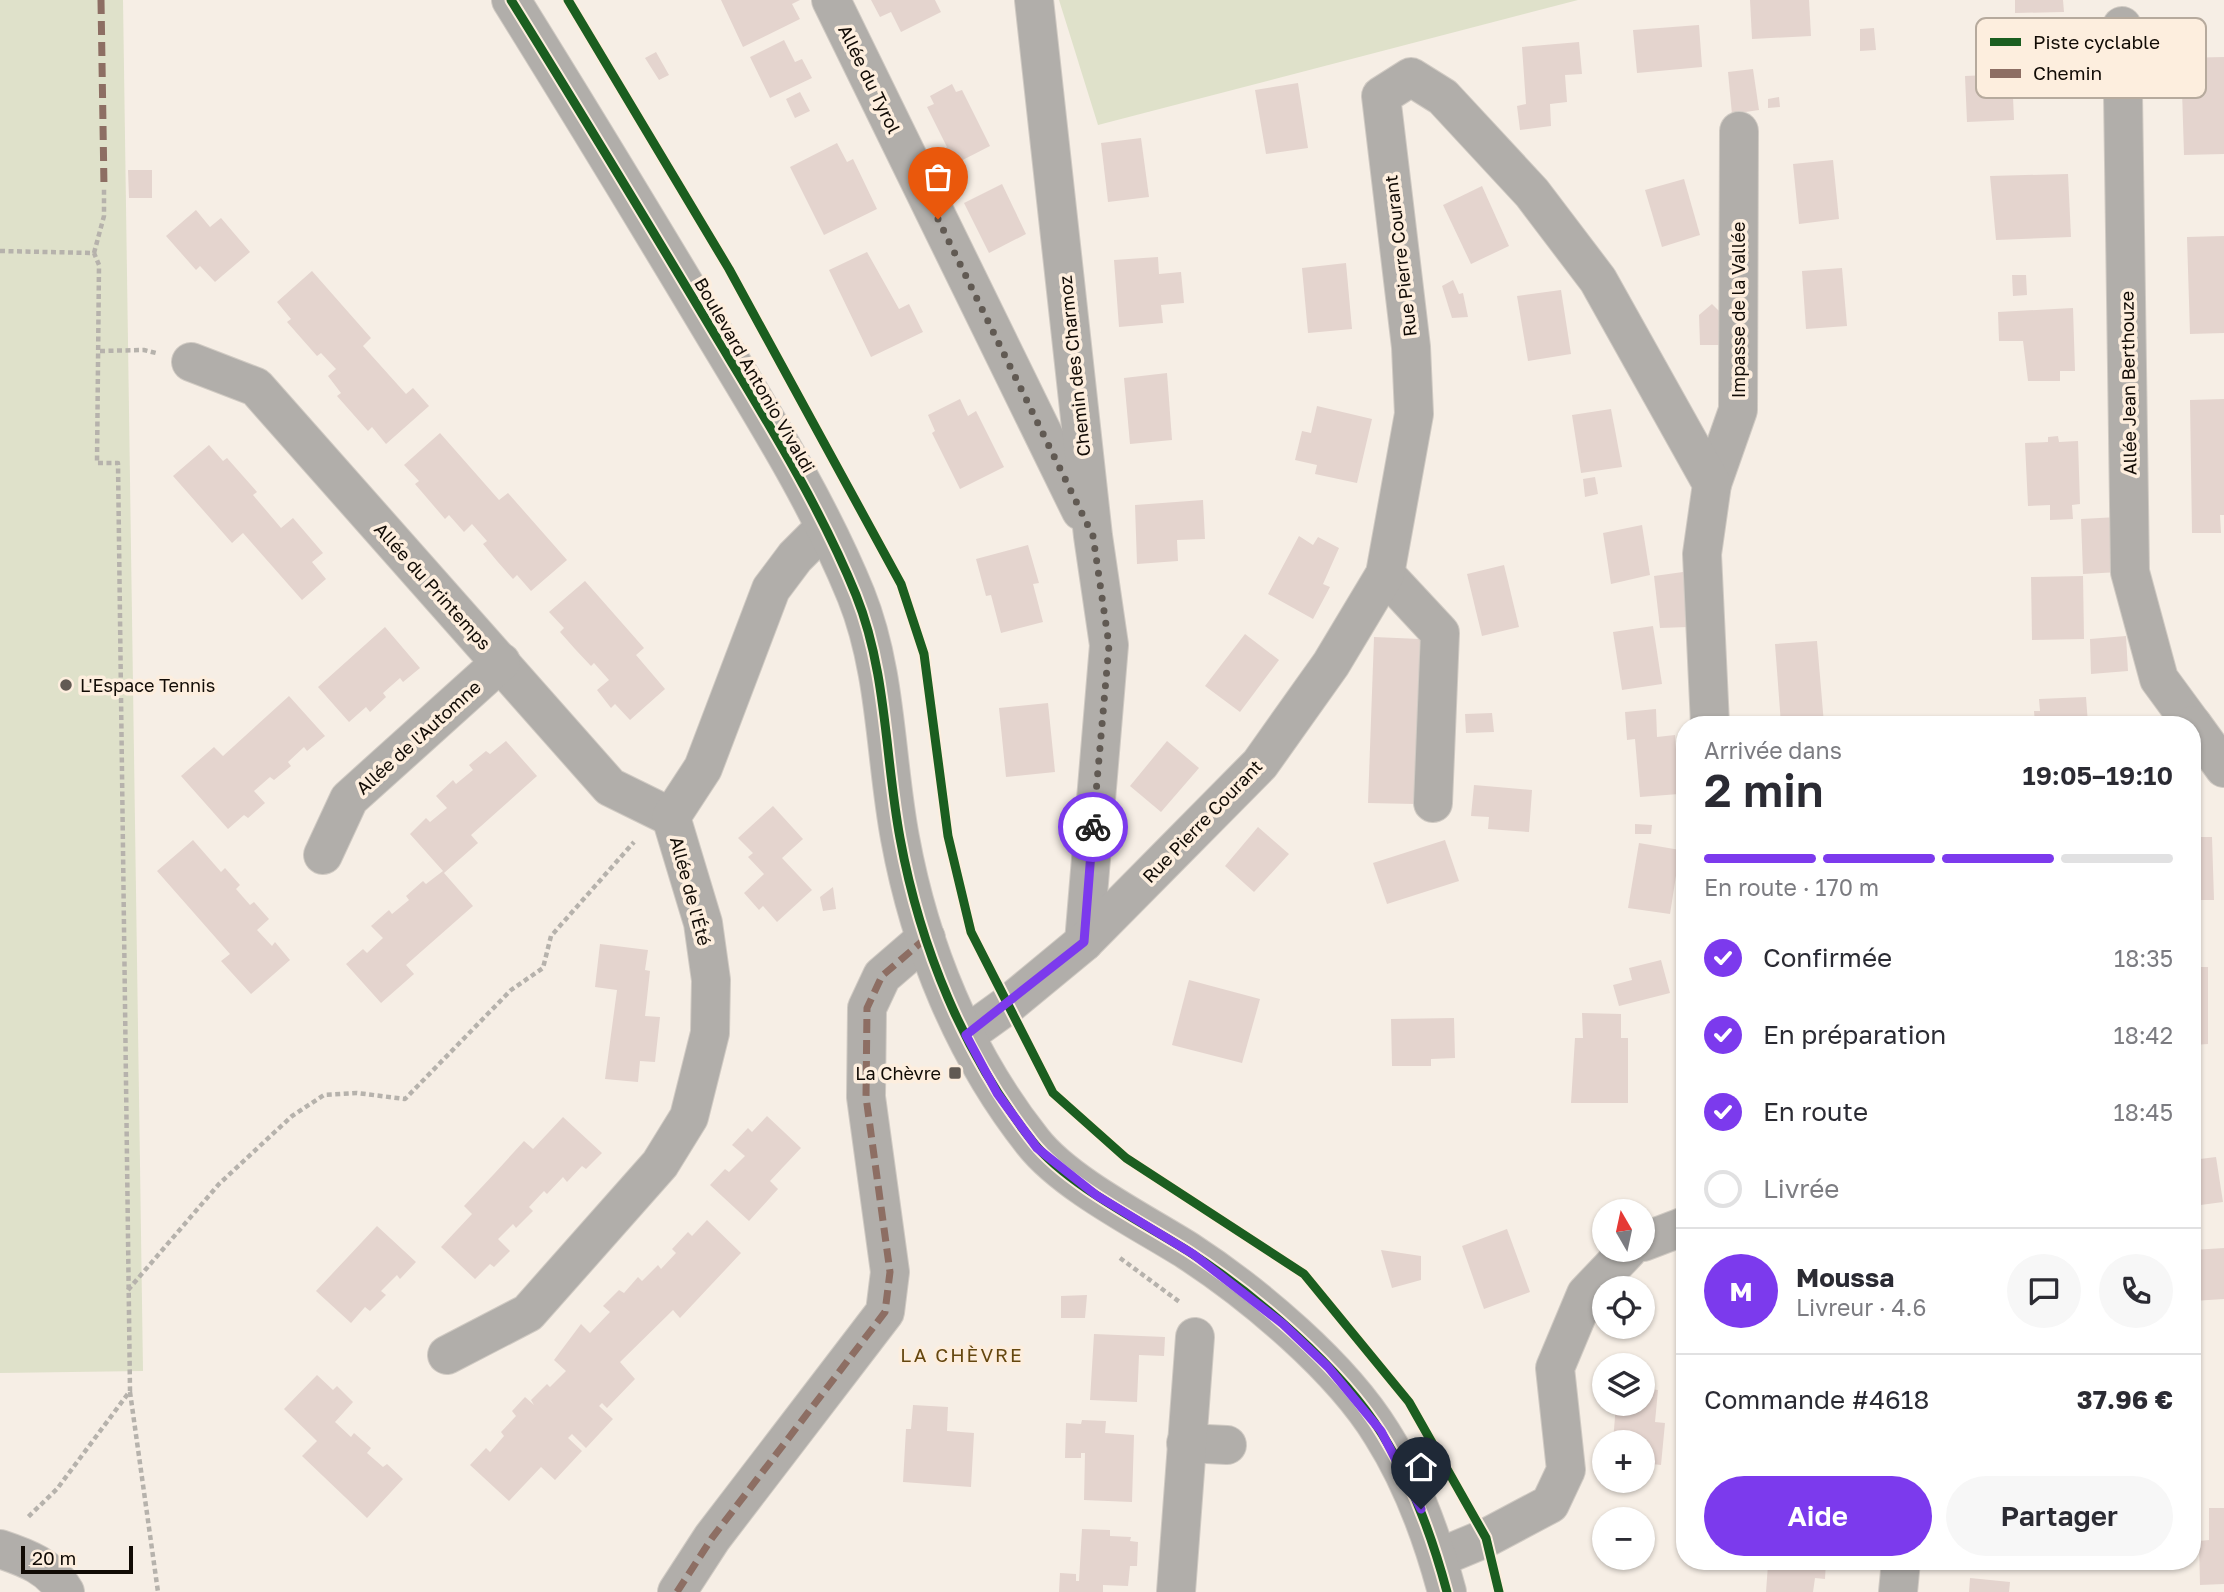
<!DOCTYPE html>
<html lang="fr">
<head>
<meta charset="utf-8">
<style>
	:root { --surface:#fff; --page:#f7f7f7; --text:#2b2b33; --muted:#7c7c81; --line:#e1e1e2; --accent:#7c3aed }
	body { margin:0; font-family:"Golos Text",sans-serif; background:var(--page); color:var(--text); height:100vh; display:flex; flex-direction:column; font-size:26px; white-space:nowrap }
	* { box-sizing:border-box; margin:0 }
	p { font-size:23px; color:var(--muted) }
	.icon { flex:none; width:38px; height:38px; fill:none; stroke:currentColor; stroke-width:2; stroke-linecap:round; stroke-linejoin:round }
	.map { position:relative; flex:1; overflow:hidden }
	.details { position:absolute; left:1676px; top:716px; width:525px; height:854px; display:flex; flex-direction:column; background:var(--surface); border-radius:28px; box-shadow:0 2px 5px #0004 }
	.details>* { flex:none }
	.needle { width:46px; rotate:351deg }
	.tools { position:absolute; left:1592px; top:1199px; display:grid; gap:14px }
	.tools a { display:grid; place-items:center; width:63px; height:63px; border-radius:50%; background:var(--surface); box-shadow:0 2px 5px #0004; font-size:35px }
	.scale { position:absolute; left:21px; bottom:18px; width:112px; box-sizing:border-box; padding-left:7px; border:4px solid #110b05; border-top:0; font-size:19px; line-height:24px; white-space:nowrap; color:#110b05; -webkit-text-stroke:5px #fdeede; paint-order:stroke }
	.pin { position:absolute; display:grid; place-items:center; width:60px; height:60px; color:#fff; margin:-72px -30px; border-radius:50% 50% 50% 0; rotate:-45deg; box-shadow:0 0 7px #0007 }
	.pin .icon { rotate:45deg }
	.courier { position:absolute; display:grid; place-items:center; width:70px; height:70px; margin:-35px; border:5px solid #7c3aed; border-radius:50%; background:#fff; color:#222; box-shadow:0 2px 9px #0007 }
	.head em { font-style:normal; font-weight:600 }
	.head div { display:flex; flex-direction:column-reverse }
	.head { display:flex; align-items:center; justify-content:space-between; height:119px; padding:0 28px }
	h1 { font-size:46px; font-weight:600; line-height:52px }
	.bar { display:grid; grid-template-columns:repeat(4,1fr); gap:10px 7px; align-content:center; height:84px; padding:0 28px }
	.bar i { height:9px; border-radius:5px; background:var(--line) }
	.bar .active { background:var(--accent) }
	.bar p { grid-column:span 4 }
	.line { display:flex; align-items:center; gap:18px; padding:0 28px; border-top:2px solid var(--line) }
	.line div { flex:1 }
	.round { display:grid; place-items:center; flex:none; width:74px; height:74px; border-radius:37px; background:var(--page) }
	ol { padding:0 28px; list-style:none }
	li { display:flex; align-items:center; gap:21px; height:77px }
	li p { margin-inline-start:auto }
	li .icon { padding:7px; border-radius:50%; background:var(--accent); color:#fff; stroke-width:4 }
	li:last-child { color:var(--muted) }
	li i { width:38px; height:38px; border:4px solid var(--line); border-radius:50% }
	.cta { display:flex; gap:14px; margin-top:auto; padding:14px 28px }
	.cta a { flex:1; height:80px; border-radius:42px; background:var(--accent); color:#fff; font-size:28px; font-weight:600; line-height:80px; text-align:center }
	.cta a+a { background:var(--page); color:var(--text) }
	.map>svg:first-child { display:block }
</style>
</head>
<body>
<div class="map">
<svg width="2224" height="1592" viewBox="0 0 2224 1592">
	<rect width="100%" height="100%" fill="#f6eee5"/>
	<g fill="#dfe1ca">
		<polygon points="0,0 123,0 143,1371 0,1373"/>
		<polygon points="1059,0 1578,0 1098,125"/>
	</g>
	<g fill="#e4d4ce">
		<polygon points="721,0 800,0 792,4 800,19 743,47"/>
		<polygon points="871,0 935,0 941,12 901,32 891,12 880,17"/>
		<polygon points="1750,0 1809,0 1811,36 1752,39"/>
		<polygon points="2015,0 2063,0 2064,12 2015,13"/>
		<polygon points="1699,25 1702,67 1637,73 1633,30"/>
		<polygon points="1874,28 1876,50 1860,51 1860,29"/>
		<polygon points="784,40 795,62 802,59 812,78 770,98 750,57"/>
		<polygon points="1579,42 1582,74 1565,75 1567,102 1550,104 1551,126 1520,130 1517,106 1526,104 1522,47"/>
		<polygon points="656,52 669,75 659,80 645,58"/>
		<polygon points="2224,57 2224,154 2184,155 2181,58"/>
		<polygon points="1753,69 1759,110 1732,114 1728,72"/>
		<polygon points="2012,74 2014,120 1967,122 1965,76"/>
		<polygon points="1298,83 1308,148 1266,154 1255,90"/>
		<polygon points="952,84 956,92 962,90 990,146 951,166 943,149 947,147 927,107 934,104 930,96"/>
		<polygon points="800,92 810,111 795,118 786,99"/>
		<polygon points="1779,97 1780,107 1768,108 1768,99"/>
		<polygon points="1141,138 1149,197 1108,202 1101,143"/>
		<polygon points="837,143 847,162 853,159 877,209 824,235 790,167"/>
		<polygon points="1833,160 1839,219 1799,224 1793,164"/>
		<polygon points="128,170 152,170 152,198 129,198"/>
		<polygon points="2068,174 2071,237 1996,240 1990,176"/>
		<polygon points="1684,179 1700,235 1662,247 1645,190"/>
		<polygon points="1002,184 1026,234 989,253 964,203"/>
		<polygon points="1482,186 1509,246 1471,264 1443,205"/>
		<polygon points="196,210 210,227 221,218 250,252 215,282 200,266 196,270 166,236"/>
		<polygon points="2224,236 2224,333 2190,334 2187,237"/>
		<polygon points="867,252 899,309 909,304 923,332 871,357 829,270"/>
		<polygon points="1158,257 1159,274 1181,272 1184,303 1161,305 1163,323 1119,327 1114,260"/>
		<polygon points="1346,263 1352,329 1308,333 1302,268"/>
		<polygon points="1842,268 1847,326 1806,329 1802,271"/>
		<polygon points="312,271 371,338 363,346 406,394 413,388 429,406 386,444 372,427 368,431 337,396 341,393 328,376 336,369 321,353 317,356 287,322 291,319 277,302"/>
		<polygon points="2012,275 2026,275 2027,295 2013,296"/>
		<polygon points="1453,280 1459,294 1463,293 1468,317 1452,318 1442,286"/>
		<polygon points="1561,290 1571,354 1528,361 1517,296"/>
		<polygon points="1712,304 1724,316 1725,345 1700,345 1699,315"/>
		<polygon points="2073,308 2075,371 2060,371 2060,381 2028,381 2023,341 1999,341 1998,312"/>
		<polygon points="1167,373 1172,440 1130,444 1124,378"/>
		<polygon points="960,399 968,416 976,411 1004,467 960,489 932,433 935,431 928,415"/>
		<polygon points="2224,399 2224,515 2220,515 2221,533 2192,533 2190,400"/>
		<polygon points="1317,406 1372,419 1357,483 1315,474 1317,465 1295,460 1302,431 1311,433"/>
		<polygon points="1611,409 1622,467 1581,473 1572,415"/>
		<polygon points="440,433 499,500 508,493 567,560 531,591 517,575 513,579 497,561 483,544 487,541 472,524 464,532 449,515 445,519 415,484 419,481 404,465"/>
		<polygon points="2058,436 2059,442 2078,441 2080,504 2072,505 2073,519 2050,520 2050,505 2028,506 2025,443 2048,442 2048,437"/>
		<polygon points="209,445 223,461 227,458 257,492 253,495 281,528 293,518 323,553 312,562 326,579 302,600 243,533 232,543 173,476"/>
		<polygon points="1595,477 1598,494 1585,497 1583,479"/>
		<polygon points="1203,500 1205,539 1177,540 1178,561 1137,564 1135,505"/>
		<polygon points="2118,517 2120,572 2083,574 2081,519"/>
		<polygon points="1642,525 1650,575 1611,584 1603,533"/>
		<polygon points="1299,536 1313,545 1318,537 1339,548 1323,584 1330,587 1313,619 1268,594"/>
		<polygon points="1028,545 1039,583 1033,584 1043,622 1001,633 991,595 986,596 976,559"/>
		<polygon points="1504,565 1519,627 1482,636 1467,574"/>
		<polygon points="1683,572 1688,627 1660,628 1654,576"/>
		<polygon points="2083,576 2084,639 2032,640 2031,577"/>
		<polygon points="585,581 644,648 636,655 665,689 630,720 615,704 611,708 597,690 609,680 594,663 591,666 575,649 560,632 564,628 549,612"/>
		<polygon points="1653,626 1662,684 1622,690 1613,632"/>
		<polygon points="385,627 420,668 403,682 400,678 383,693 386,697 370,712 366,707 349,722 318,687"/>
		<polygon points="1245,634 1279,660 1240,712 1205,686"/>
		<polygon points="2126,636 2128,671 2091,674 2090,639"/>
		<polygon points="1374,637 1420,639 1415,804 1368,803"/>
		<polygon points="1817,641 1824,724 1781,724 1775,644"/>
		<polygon points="289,696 325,736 307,751 304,747 288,762 291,766 274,780 270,777 254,791 265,803 248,818 244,815 228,829 181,776 214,747 223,756"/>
		<polygon points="2086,697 2088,724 2035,724 2034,711 2040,711 2039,699"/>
		<polygon points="1048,703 1055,772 1006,777 999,708"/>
		<polygon points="1656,709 1657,737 1675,735 1679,794 1640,797 1635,739 1627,740 1625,712"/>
		<polygon points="1492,713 1494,732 1466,733 1465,714"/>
		<polygon points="506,741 537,776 471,835 478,843 444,873 473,906 406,965 414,974 381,1003 346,964 363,949 367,953 383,938 371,926 389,910 392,914 409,900 406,896 423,881 426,884 443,871 410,834 426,818 430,822 447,808 436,796 453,780 456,784 473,770 469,765 486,751 490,754"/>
		<polygon points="1167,741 1199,768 1161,812 1130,786"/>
		<polygon points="1474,785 1532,790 1529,832 1488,829 1489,817 1471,816"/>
		<polygon points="773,806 803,839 782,858 812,890 777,922 763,906 759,910 744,893 764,874 748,857 753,853 738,838"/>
		<polygon points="1635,824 1652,825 1651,834 1635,834"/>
		<polygon points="1258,827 1289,854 1254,892 1225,866"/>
		<polygon points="2193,829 2195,837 2212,837 2214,900 2193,900"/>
		<polygon points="193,840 221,872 225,868 240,885 236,889 250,905 254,902 269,919 257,930 272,946 275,942 290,960 251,994 221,961 230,954 157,871"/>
		<polygon points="1445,840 1459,881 1387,904 1373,863"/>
		<polygon points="1639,843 1680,850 1670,914 1628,908"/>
		<polygon points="833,887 836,909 823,911 820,897"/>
		<polygon points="600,944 648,950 645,970 650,971 645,1016 660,1017 655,1062 640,1061 638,1082 605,1079 617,990 595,987"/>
		<polygon points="1661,960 1670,993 1619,1006 1613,985 1632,980 1629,968"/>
		<polygon points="2193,967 2208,967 2208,1044 2193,1045"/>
		<polygon points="1189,980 1260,999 1242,1063 1172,1045"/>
		<polygon points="1582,1013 1621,1014 1621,1038 1628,1038 1628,1103 1571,1103 1575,1038 1583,1038"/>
		<polygon points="1454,1018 1455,1058 1431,1059 1431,1066 1392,1066 1391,1019"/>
		<polygon points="767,1116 801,1148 770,1181 778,1189 749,1221 710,1185 725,1169 729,1172 745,1156 732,1145 748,1128 752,1132"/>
		<polygon points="563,1117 602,1153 586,1169 582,1166 567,1182 563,1177 547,1194 544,1191 529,1207 533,1211 516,1228 513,1224 498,1239 510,1251 494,1267 490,1264 475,1279 441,1247 472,1214 464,1206 494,1174 524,1141 533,1149"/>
		<polygon points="2193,1119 2200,1159 2216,1157 2223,1202 2193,1206"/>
		<polygon points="707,1220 741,1253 680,1318 673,1310 620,1362 635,1379 607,1408 602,1403 599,1406 613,1419 586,1448 572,1434 568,1438 582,1451 555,1480 541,1467 509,1501 470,1465 486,1448 490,1452 504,1436 501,1432 516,1416 512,1411 525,1397 534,1405 531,1400 547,1384 550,1387 566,1371 554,1360 581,1324 590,1333 610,1312 603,1306 619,1290 624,1293 638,1277 642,1281 658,1265 661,1269 676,1253 672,1249 688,1232 692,1236"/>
		<polygon points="377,1226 416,1262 400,1279 397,1275 381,1291 386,1295 370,1311 365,1307 351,1323 316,1291"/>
		<polygon points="1507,1229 1530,1292 1484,1309 1462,1246"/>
		<polygon points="2224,1248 2224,1299 2193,1301 2193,1250"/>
		<polygon points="1381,1250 1421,1256 1421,1280 1392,1288"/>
		<polygon points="1087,1295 1085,1318 1061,1318 1061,1296"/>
		<polygon points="1094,1334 1165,1337 1164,1356 1139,1355 1137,1402 1090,1400"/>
		<polygon points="317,1375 333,1390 337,1386 353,1402 335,1422 351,1437 354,1433 371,1448 367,1453 383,1467 387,1464 403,1479 367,1518 302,1456 317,1441 284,1409"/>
		<polygon points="1643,1388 1658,1390 1655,1422 1665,1423 1661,1465 1643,1463 1643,1442 1613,1442 1616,1404 1643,1404"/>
		<polygon points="913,1405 948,1407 947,1431 974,1433 971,1487 903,1482 906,1429 911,1429"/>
		<polygon points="1082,1420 1106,1421 1105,1433 1134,1435 1132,1502 1084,1500 1085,1453 1081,1453 1081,1458 1065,1458 1066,1423 1081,1424"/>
		<polygon points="2209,1508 2224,1508 2224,1584 2200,1585 2199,1541 2209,1540"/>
		<polygon points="1082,1529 1110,1530 1110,1536 1131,1537 1130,1541 1138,1542 1137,1566 1130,1566 1128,1586 1103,1585 1103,1592 1059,1592 1060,1573 1076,1574 1076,1581 1079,1581"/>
		<polygon points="1747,1561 1826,1561 1825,1579 1815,1578 1813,1592 1766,1592 1768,1565"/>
		<polygon points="1970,1578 2010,1582 2009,1592 1969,1592"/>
	</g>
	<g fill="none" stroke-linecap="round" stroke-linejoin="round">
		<g stroke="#d0cac3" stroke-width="40">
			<g id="minor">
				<polyline points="831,0 1081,511"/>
				<polyline points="1034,0 1093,536 1109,645 1084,942"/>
				<polyline points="2122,26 2130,572 2159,679 2192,724"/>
				<polyline points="191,362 256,387 610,787 671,817"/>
				<polyline points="1712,484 1738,410 1739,131"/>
				<polyline points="1385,574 1440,633 1433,803"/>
				<polyline points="2193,725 2224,768"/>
				<polyline points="323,855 349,799 501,662"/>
				<polyline points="966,1035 1009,1004 1084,942 1260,764 1331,664 1385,574 1414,414 1411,347 1381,96 1411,77 1443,97 1532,193 1598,280 1712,484 1702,554 1710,724"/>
				<polyline points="1643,1242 1685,1226"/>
				<polyline points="447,1355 528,1313 660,1164 689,1117 710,1033 711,980 703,923 671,817 703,768 771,589 795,557 824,528"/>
				<polyline points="1186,1443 1227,1445"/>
				<path d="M0,1549C27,1558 51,1567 65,1592"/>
				<polyline points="1438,1558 1486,1538 1550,1504 1566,1470 1555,1368 1586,1294 1628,1250"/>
				<polyline points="677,1592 712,1538 885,1312 890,1272 866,1097 867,1008 882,976 926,938"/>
				<polyline points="1176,1592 1195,1337"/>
				<polyline points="1898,1592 1901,1561"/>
			</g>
		</g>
		<g stroke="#d0cac3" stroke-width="40">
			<path id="tertiary" d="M511,0C580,111 648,223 715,335C765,418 819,504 856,595C887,672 885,758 900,838C920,947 964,1055 1033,1142C1066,1184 1142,1222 1188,1251C1254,1294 1341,1367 1382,1434C1413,1483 1432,1536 1447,1592"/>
		</g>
		<g stroke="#b6b2ac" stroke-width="4.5" stroke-dasharray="5 3.5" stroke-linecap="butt">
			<polyline points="0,251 94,253 99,265 97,463 118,463 130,1391 57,1489 27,1518"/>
			<polyline points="94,253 104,216 104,187"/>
			<polyline points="100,351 144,350 156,353"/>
			<polyline points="1120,1258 1181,1303"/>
			<polyline points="128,1290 219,1184 292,1116 324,1095 357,1093 405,1099 511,990 543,968 551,936 634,842"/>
			<polyline points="130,1392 158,1592"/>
		</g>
		<use href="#minor" stroke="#b1aeaa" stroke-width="38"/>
		<use href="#tertiary" stroke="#b1aeaa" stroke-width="38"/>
		<g stroke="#8d6e63" stroke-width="7" stroke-dasharray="14 7" stroke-linecap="butt">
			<polyline points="101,0 104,187"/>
			<polyline points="677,1592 712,1538 885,1312 890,1272 866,1097 867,1008 882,976 926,938"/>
		</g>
		<g stroke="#fdeede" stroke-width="13">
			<g id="cycleway">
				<path d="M511,0C580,111 648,223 715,335C765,418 819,504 856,595C887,672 885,758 900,838C920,947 964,1055 1033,1142C1066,1184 1142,1222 1188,1251C1254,1294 1341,1367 1382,1434C1413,1483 1432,1536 1447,1592"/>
				<polyline points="568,0 729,269 901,584 924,654 948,836 971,932 1053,1093 1126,1158 1304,1274 1409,1402 1486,1538 1499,1592"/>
			</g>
		</g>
		<use href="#cycleway" stroke="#1b5e20" stroke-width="9"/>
	</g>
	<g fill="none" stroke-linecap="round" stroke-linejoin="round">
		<polyline stroke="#615a53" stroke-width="7" stroke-dasharray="0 12.6" points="938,219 1093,536 1109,645 1093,827"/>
		<polyline stroke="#7c3aed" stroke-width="9" points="1093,827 1084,942 966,1035 997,1093 1037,1148 1096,1195 1193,1254 1283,1324 1328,1367 1381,1431 1421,1509"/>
	</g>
	<g fill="#615a53" stroke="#fdeede" stroke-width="2.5">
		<circle cx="66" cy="685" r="7"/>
		<rect x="948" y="1066" width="14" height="14" rx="3.5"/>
	</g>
	<g text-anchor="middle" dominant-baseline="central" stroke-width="7" stroke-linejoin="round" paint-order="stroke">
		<g font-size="18" fill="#110b05" stroke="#fdeede">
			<text transform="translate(870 79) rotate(64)">Allée du Tyrol</text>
			<text transform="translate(1400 256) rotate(-97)">Rue Pierre Courant</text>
			<text transform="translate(1738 310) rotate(-90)">Impasse de la Vallée</text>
			<text transform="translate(1074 366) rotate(-96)">Chemin des Charmoz</text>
			<text transform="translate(755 375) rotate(60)">Boulevard Antonio Vivaldi</text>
			<text transform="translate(2128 383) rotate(-91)">Allée Jean Berthouze</text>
			<text transform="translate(433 586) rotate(48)">Allée du Printemps</text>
			<text transform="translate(418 737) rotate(-42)">Allée de l'Automne</text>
			<text transform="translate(1202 821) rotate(-46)">Rue Pierre Courant</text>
			<text transform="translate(691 891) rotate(75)">Allée de l'Été</text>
		</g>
		<g font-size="18" fill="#110b05" stroke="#fdeede" text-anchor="start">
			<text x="80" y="685">L'Espace Tennis</text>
			<text x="941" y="1073" text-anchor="end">La Chèvre</text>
		</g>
		<g font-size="19" letter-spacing="2" fill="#65470f" stroke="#fdeede">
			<text x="962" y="1354">LA CHÈVRE</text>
		</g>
	</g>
	<rect x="1976" y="18" width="230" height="80" rx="10" fill="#fdeede" stroke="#b6aa9d" stroke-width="2"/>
	<rect x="1990" y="38" width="31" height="8" fill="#1b5e20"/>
	<rect x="1990" y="69" width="31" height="9" fill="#8d6e63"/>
	<g font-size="19" fill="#110b05">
		<text x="2033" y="49">Piste cyclable</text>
		<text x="2033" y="80">Chemin</text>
	</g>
</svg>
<div class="tools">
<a><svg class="needle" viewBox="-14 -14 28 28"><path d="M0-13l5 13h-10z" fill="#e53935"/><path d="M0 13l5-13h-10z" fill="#7c7c81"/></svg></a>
<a><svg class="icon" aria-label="locate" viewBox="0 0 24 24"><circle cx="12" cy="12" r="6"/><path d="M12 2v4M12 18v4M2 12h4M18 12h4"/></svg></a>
<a><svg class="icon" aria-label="layers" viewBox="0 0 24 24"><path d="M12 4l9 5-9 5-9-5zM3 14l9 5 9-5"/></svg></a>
<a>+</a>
<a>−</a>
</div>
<div class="scale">20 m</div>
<div class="pin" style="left:938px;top:219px;background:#ea580c"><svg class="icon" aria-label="bag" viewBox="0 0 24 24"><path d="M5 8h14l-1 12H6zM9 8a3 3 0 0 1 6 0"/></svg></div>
<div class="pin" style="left:1421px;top:1509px;background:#1f2937"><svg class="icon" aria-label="home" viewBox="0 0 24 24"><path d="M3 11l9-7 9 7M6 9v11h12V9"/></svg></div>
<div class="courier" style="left:1093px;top:827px"><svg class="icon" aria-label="bike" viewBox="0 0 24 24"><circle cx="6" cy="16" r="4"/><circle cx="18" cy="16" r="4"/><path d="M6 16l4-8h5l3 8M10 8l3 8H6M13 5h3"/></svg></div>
<section class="details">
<div class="head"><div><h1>2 min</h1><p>Arrivée dans</p></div><em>19:05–19:10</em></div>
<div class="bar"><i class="active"></i><i class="active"></i><i class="active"></i><i></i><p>En route · 170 m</p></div>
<ol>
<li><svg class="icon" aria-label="check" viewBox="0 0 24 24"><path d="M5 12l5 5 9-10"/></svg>Confirmée<p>18:35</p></li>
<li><svg class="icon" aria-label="check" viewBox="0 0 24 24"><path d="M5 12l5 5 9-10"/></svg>En préparation<p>18:42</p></li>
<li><svg class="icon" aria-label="check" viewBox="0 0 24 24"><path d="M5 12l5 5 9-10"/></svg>En route<p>18:45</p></li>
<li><i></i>Livrée</li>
</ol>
<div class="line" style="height:126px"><b class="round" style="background:var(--accent);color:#fff">M</b><div><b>Moussa</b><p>Livreur · 4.6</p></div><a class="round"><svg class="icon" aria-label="chat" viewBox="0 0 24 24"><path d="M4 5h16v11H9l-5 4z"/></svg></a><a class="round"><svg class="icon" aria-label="phone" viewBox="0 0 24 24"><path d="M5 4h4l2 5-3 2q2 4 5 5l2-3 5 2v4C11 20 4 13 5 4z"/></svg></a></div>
<div class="line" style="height:91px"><div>Commande #4618</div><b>37.96 €</b></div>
<div class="cta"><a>Aide</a><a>Partager</a></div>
</section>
</div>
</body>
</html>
